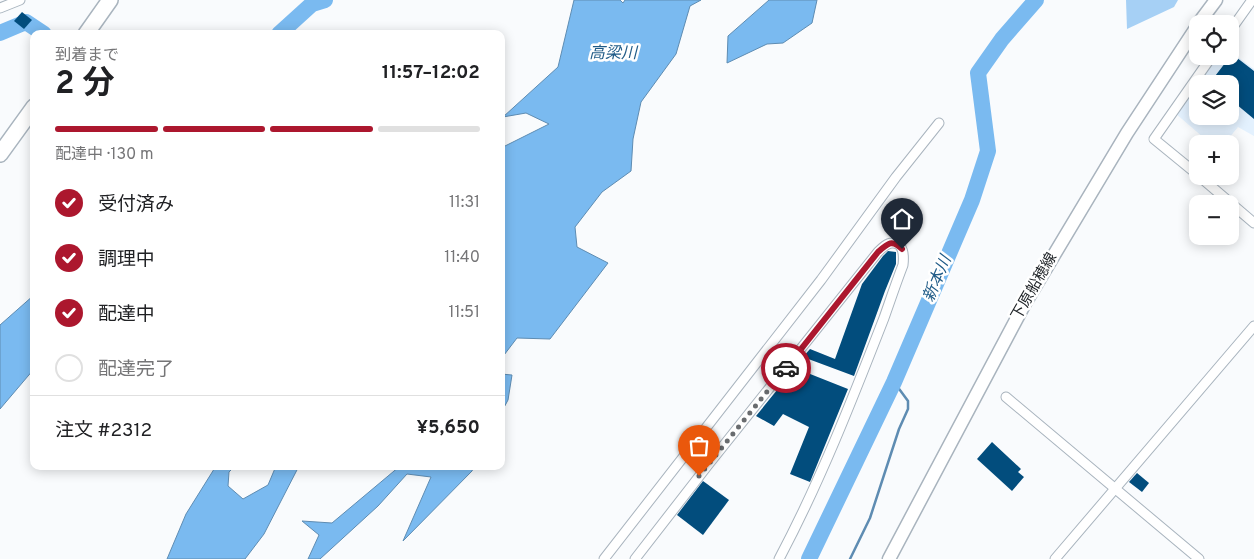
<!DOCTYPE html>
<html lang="ja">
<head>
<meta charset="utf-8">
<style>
	:root { --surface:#fff; --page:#f6f6f6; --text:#202124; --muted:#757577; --line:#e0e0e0; --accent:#ac172e }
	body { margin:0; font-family:Overpass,"Noto Sans JP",sans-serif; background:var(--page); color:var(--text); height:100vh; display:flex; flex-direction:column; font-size:19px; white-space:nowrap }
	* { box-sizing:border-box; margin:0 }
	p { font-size:16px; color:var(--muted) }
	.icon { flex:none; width:28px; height:28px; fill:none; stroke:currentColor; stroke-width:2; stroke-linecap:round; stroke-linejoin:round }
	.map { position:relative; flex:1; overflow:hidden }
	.details { position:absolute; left:30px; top:30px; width:475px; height:440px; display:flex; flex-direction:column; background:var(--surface); border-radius:10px; box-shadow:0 2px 12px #0003 }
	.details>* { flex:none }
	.fabs { position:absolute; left:1189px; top:15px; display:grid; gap:10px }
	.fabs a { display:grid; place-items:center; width:50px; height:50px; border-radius:10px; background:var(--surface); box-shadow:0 2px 12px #0003; font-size:25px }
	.pin { position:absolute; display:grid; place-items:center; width:42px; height:42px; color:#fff; margin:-51px -21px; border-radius:50% 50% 50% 0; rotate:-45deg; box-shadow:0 0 5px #0007 }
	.pin .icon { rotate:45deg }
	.courier { position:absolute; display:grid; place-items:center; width:50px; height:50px; margin:-25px; border:4px solid #ac172e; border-radius:50%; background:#fff; color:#222; box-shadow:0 1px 6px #0007 }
	.headline em { font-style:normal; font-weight:700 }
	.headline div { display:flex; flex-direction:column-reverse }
	.headline { display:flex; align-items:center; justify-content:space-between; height:85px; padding:0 25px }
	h1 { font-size:32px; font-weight:700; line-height:38px }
	.bar { display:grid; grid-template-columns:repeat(4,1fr); gap:8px 5px; align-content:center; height:60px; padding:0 25px }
	.bar i { height:6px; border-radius:4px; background:var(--line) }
	.bar .active { background:var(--accent) }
	.bar p { grid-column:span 4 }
	.line { display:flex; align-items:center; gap:12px; padding:0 25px; border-top:1px solid var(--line) }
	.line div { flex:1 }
	ol { padding:0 25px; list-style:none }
	li { display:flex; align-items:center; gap:15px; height:55px }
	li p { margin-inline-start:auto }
	li .icon { padding:5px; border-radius:50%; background:var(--accent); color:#fff; stroke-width:4 }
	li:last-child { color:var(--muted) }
	li i { width:28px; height:28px; border:2px solid var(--line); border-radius:50% }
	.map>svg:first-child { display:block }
</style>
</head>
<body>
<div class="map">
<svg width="1254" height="559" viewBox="0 0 1254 559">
	<rect width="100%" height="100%" fill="#f9fbfd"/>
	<path fill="#e3f1fe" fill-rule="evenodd" d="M1230,51L1254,69V136L1238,127L1224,144H1211L1175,113L1215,56H1230ZM1198,84H1230V116H1198Z"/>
	<polygon fill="#a6d0f5" points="1126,0 1178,0 1174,7 1127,29"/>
	<g fill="#7abaf0" stroke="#5e8cb2">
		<polygon points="574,0 620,0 623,3 625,0 701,0 690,6 676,54 641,102 633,139 631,171 602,192 575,227 577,247 608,263 550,339 517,338 501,359 501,148 549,124 526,113 503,117 558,67"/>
		<polygon points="769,0 817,0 812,23 783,43 767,44 727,63 728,36"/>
		<polygon points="34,295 34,369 0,409 0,325"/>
		<polygon points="501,374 512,375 508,400 501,413"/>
		<polygon points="216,466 235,466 229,472 228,486 243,499 268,485 276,466 299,466 264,534 245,559 167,559 186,514"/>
		<polygon points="400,466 474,466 472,471 403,541 431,477 407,474 378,506 320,559 308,559 319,535 302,521 332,523"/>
	</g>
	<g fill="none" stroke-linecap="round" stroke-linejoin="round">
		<polyline stroke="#5e8cb2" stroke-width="2.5" points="850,559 870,518 899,429 908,409 908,401 894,382"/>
		<g stroke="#7abaf0" stroke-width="16">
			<polyline points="0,33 26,22 44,34"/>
			<polyline points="279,34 312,4 325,0"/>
			<polyline points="809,559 894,382 972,200 988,151 978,73 1002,39 1036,0"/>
		</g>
	</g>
	<g fill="#024d7d">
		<polygon points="22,12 32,20 24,29 14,21"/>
		<polygon points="1232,54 1254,71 1254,119 1230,99 1230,84 1209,84"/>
		<polygon points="888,251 896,252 896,264 885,291 854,376 803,357 810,349 835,359 862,284 883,256"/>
		<polygon points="795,368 848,389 810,482 790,474 809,427 783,414 774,426 756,416"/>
		<polygon points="992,442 1021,469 1018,472 1024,477 1012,491 977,459"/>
		<polygon points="1137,473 1149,483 1142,492 1129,482"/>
		<polygon points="703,481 729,500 703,535 677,515"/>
	</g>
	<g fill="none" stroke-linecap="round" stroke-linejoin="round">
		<g stroke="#a9b4be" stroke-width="11">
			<g id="street">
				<polyline points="0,8 20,0"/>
				<polyline points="1230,31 1252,0"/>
				<polyline points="1198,175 1154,139 1212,56"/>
				<polyline points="1199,176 1254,223"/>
				<polyline points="1006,397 1199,559"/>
				<polyline points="604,559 821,280 896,177 939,123"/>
				<path d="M635,559L708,465L878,252C882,248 887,243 892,243C904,242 904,256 903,265C896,283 890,301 884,318C852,400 820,482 779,559"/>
				<polyline points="1055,559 1254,326"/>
			</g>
		</g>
		<g stroke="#a9b4be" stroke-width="15">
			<g id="secondary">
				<polyline points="1198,24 1216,0"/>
				<polyline points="889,559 1024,305 1127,133 1198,25"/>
			</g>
		</g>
		<g stroke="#a9b4be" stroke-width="18">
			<g id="highway">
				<polyline points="86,34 110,0"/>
				<polyline points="0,154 34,107"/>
			</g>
		</g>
		<use href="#street" stroke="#fff" stroke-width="9"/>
		<use href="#secondary" stroke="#fff" stroke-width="12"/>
		<use href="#highway" stroke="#fff" stroke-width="15"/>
	</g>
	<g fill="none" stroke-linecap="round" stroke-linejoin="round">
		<polyline stroke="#696c6f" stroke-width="5" stroke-dasharray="0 9" points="699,476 786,368"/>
		<path stroke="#ac172e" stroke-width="6" d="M786,368L878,252C888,243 892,239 902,249"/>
	</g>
	<g text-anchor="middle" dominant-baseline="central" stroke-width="5" stroke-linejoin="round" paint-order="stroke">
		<g font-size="15" fill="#1b1f23" stroke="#fff">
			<text transform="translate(1035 287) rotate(-60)">下原船穂線</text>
		</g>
		<g font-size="16" font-style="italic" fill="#215c88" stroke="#fff">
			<text x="613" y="54">高梁川</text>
			<text transform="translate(938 279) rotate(-67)">新本川</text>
		</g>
	</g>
</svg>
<div class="fabs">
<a><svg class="icon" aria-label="locate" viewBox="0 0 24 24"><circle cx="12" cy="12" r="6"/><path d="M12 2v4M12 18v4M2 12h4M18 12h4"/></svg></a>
<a><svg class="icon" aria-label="layers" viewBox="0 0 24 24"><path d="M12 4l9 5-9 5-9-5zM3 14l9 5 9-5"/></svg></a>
<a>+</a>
<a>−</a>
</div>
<div class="pin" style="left:699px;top:476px;background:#ea580c"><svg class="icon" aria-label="bag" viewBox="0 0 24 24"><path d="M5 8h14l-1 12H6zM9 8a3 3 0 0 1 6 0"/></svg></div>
<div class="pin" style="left:902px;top:249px;background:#1f2937"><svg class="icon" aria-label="home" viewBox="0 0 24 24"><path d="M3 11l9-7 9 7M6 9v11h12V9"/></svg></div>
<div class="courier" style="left:786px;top:368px"><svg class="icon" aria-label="car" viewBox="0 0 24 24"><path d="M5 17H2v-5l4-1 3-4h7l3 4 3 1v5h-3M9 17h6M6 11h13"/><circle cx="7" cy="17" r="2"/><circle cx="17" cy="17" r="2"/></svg></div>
<section class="details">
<div class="headline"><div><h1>2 分</h1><p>到着まで</p></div><em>11:57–12:02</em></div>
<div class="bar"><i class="active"></i><i class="active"></i><i class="active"></i><i></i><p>配達中 · 130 m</p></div>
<ol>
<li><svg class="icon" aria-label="check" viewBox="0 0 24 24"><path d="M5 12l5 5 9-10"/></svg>受付済み<p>11:31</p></li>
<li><svg class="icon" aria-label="check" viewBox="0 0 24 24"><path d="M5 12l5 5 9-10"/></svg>調理中<p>11:40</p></li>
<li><svg class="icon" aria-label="check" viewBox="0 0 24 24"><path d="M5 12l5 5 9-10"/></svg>配達中<p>11:51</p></li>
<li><i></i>配達完了</li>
</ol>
<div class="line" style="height:65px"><div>注文 #2312</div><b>¥5,650</b></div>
</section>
</div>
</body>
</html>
